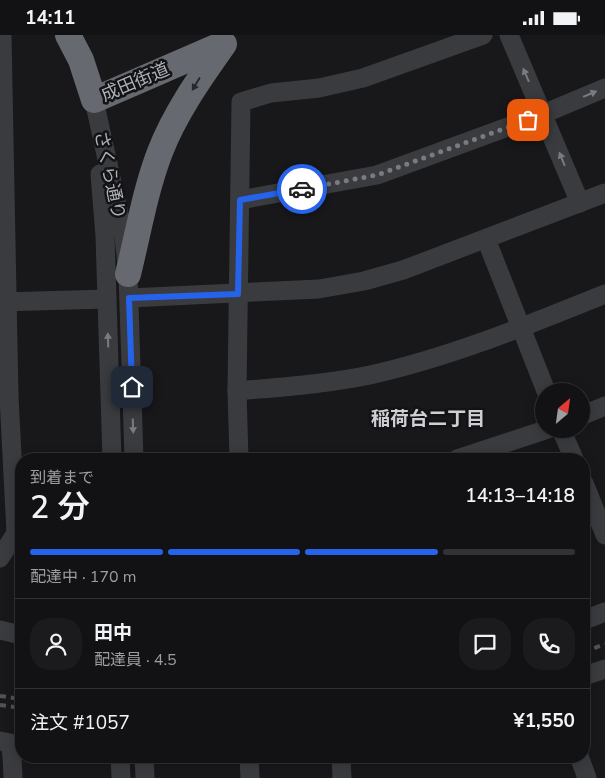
<!DOCTYPE html>
<html lang="ja">
<head>
<meta charset="utf-8">
<style>
	:root { --surface:#121214; --page:#1b1b1d; --text:#f1f3f6; --muted:#9c9ea0; --line:#313234; --accent:#2563eb }
	body { margin:0; font-family:"Nunito Sans","Noto Sans JP",sans-serif; background:var(--page); color:var(--text); height:100vh; display:flex; flex-direction:column; font-size:19px; white-space:nowrap }
	* { box-sizing:border-box; margin:0 }
	p { font-size:16px; color:var(--muted) }
	.icon { flex:none; width:28px; height:28px; fill:none; stroke:currentColor; stroke-width:2; stroke-linecap:round; stroke-linejoin:round }
	.map { position:relative; flex:1; overflow:hidden }
	.panel { position:absolute; left:15px; top:418px; width:575px; height:310px; display:flex; flex-direction:column; background:var(--surface); border-radius:20px; box-shadow:0 2px 12px #0003,0 0 0 1px var(--line) }
	.panel>* { flex:none }
	.needle { width:32px; rotate:29deg }
	.buttons { position:absolute; left:535px; top:348px; display:grid; gap:10px }
	.buttons a { display:grid; place-items:center; width:55px; height:55px; border-radius:50%; background:var(--surface); box-shadow:0 2px 12px #0003,0 0 0 1px var(--line); font-size:25px }
	.pin { position:absolute; display:grid; place-items:center; width:42px; height:42px; color:#fff; margin:-21px; border-radius:10px; box-shadow:0 2px 8px #0006 }
	.courier { position:absolute; display:grid; place-items:center; width:50px; height:50px; margin:-25px; border:4px solid #2563eb; border-radius:50%; background:#fff; color:#222; box-shadow:0 1px 6px #0007 }
	.overview em { font-style:normal; font-weight:600 }
	.overview div { display:flex; flex-direction:column-reverse }
	.overview { display:flex; align-items:center; justify-content:space-between; height:85px; padding:0 15px }
	h1 { font-size:32px; font-weight:600; line-height:38px }
	.bar { display:grid; grid-template-columns:repeat(4,1fr); gap:8px 5px; align-content:center; height:60px; padding:0 15px }
	.bar i { height:6px; border-radius:4px; background:var(--line) }
	.bar .selected { background:var(--accent) }
	.bar p { grid-column:span 4 }
	.line { display:flex; align-items:center; gap:12px; padding:0 15px; border-top:1px solid var(--line) }
	.line div { flex:1 }
	.round { display:grid; place-items:center; flex:none; width:52px; height:52px; border-radius:20px; background:var(--page) }
	.status { display:flex; justify-content:space-between; align-items:center; height:35px; padding:0 25px; background:var(--surface); direction:ltr }
	.status svg { height:14px; fill:currentColor }
	.map>svg:first-child { display:block }
</style>
</head>
<body>
<div class="status"><b>14:11</b><svg viewBox="0 0 49 12"><path d="M0 12V9h3v3zM5 12V6h3v6zM10 12V3h3v9zM15 12V0h3v12zM26 1h20v11H26zM47 4h2v5h-2z"/></svg></div>
<div class="map">
<svg width="605" height="743" viewBox="0 0 605 743">
	<rect width="100%" height="100%" fill="#18181a"/>
	<g fill="none" stroke-linecap="round" stroke-linejoin="round">
		<g stroke="#3a3b3f" stroke-width="19">
			<polyline points="2,0 9,362 16,498"/>
			<polyline points="509,0 580,168"/>
			<polyline points="94,65 124,202 128,239 134,424"/>
			<polyline points="100,139 105,201 112,424"/>
			<polyline points="240,165 377,140 543,79 605,53"/>
			<polyline points="486,204 546,356"/>
			<polyline points="129,263 319,254 364,246 403,235 605,158"/>
			<polyline points="0,267 107,264"/>
			<path d="M237,356C281,352 327,349 370,340C451,322 528,290 605,259"/>
			<polyline points="581,381 605,371"/>
			<polyline points="561,394 574,424"/>
			<polyline points="239,424 237,356 241,67 271,58 319,53 363,43 483,0"/>
			<polyline points="457,424 548,394"/>
			<polyline points="584,448 605,500"/>
			<polyline points="0,523 16,498 21,493"/>
			<polyline points="584,585 605,577"/>
			<polyline points="0,595 21,600"/>
			<polyline points="584,641 605,634"/>
			<polyline points="0,706 10,708 12,721 13,743"/>
			<polyline points="120,721 121,743"/>
			<polyline points="144,721 145,743"/>
			<polyline points="249,721 250,743"/>
			<polyline points="341,721 342,743"/>
			<polyline points="579,721 587,743"/>
		</g>
		<g stroke="#66696f" stroke-width="26">
			<polyline points="68,0 81,25 94,65 223,9"/>
			<path d="M128,239C138,199 145,156 160,117C175,78 200,43 224,9"/>
		</g>
		<g stroke="#515357" stroke-width="4" stroke-dasharray="6 5" stroke-linecap="butt">
			<polyline points="584,617 605,609"/>
			<polyline points="0,661 21,664"/>
			<polyline points="0,670 21,673"/>
		</g>
	</g>
	<defs><path id="oneway-solid" d="M-6-.8H1V-3.2L6.5 0L1 3.2V.8H-6Z" transform="scale(1.25)"/></defs>
	<g fill="#797b82">
		<use href="#oneway-solid" transform="translate(526 40) rotate(-113)"/>
		<use href="#oneway-solid" transform="translate(590 59) rotate(-23)"/>
		<use href="#oneway-solid" transform="translate(562 124) rotate(-112)"/>
		<use href="#oneway-solid" transform="translate(108 305) rotate(-92)"/>
		<use href="#oneway-solid" transform="translate(133 391) rotate(88)"/>
	</g>
	<use fill="#28282c" href="#oneway-solid" transform="translate(196 49) rotate(121)"/>
	<g fill="none" stroke-linecap="round" stroke-linejoin="round">
		<polyline stroke="#787b81" stroke-width="5" stroke-dasharray="0 9" points="302,154 377,140 528,85"/>
		<polyline stroke="#2563eb" stroke-width="6" points="132,352 129,263 238,259 240,165 302,154"/>
	</g>
	<g text-anchor="middle" dominant-baseline="central" stroke-width="5" stroke-linejoin="round" paint-order="stroke">
		<g font-size="18" fill="#acb0b8" stroke="#131315">
			<text transform="translate(135 47) rotate(-23)">成田街道</text>
			<text transform="translate(110 140) rotate(78)">さくら通り</text>
		</g>
		<g font-size="19" font-weight="bold" fill="#cdcfd5" stroke="#131315">
			<text x="428" y="384">稲荷台二丁目</text>
		</g>
	</g>
</svg>
<div class="buttons">
<a><svg class="needle" viewBox="-14 -14 28 28"><path d="M0-13l5 13h-10z" fill="#e53935"/><path d="M0 13l5-13h-10z" fill="#9c9ea0"/></svg></a>
</div>
<div class="pin" style="left:528px;top:85px;background:#ea580c"><svg class="icon" aria-label="bag" viewBox="0 0 24 24"><path d="M5 8h14l-1 12H6zM9 8a3 3 0 0 1 6 0"/></svg></div>
<div class="pin" style="left:132px;top:352px;background:#1f2937"><svg class="icon" aria-label="home" viewBox="0 0 24 24"><path d="M3 11l9-7 9 7M6 9v11h12V9"/></svg></div>
<div class="courier" style="left:302px;top:154px"><svg class="icon" aria-label="car" viewBox="0 0 24 24"><path d="M5 17H2v-5l4-1 3-4h7l3 4 3 1v5h-3M9 17h6M6 11h13"/><circle cx="7" cy="17" r="2"/><circle cx="17" cy="17" r="2"/></svg></div>
<section class="panel">
<div class="overview"><div><h1>2 分</h1><p>到着まで</p></div><em>14:13–14:18</em></div>
<div class="bar"><i class="selected"></i><i class="selected"></i><i class="selected"></i><i></i><p>配達中 · 170 m</p></div>
<div class="line" style="height:90px"><a class="round"><svg class="icon" aria-label="person" viewBox="0 0 24 24"><circle cx="12" cy="8" r="4"/><path d="M4 21q1-7 8-7t8 7"/></svg></a><div><b>田中</b><p>配達員 · 4.5</p></div><a class="round"><svg class="icon" aria-label="chat" viewBox="0 0 24 24"><path d="M4 5h16v11H9l-5 4z"/></svg></a><a class="round"><svg class="icon" aria-label="phone" viewBox="0 0 24 24"><path d="M5 4h4l2 5-3 2q2 4 5 5l2-3 5 2v4C11 20 4 13 5 4z"/></svg></a></div>
<div class="line" style="height:65px"><div>注文 #1057</div><b>¥1,550</b></div>
</section>
</div>
</body>
</html>
